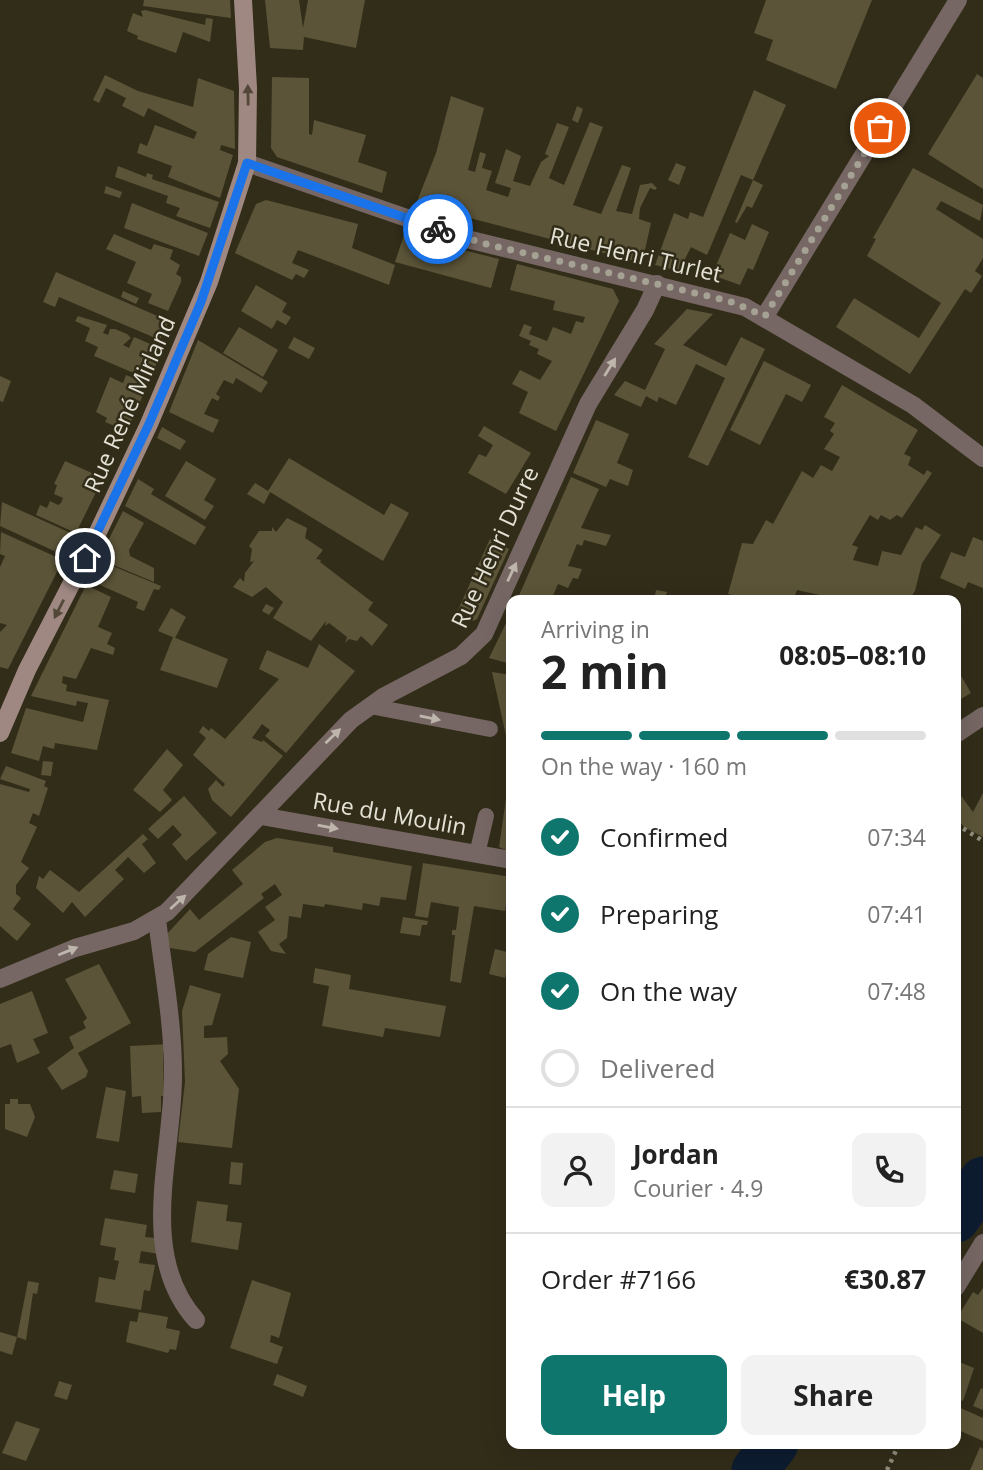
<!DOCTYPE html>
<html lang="en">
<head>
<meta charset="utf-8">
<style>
	:root { --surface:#fff; --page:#f2f2f2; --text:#222; --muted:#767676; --line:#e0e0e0; --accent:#0f766e }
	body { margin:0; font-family:"Open Sans",sans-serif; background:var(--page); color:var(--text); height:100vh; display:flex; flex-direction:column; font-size:26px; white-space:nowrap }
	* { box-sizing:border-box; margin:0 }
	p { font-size:23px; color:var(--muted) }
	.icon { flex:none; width:38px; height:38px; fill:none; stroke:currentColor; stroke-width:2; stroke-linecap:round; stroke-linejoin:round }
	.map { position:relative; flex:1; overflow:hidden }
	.drawer { position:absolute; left:506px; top:595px; width:455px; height:854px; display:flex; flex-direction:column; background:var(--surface); border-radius:14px; box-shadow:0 7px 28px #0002 }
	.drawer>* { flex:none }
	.pin { position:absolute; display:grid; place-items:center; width:60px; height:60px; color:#fff; margin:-30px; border:4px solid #fff; border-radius:50%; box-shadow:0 2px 7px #0007 }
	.courier { position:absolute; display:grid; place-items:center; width:70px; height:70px; margin:-35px; border:5px solid #1a73e8; border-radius:50%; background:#fff; color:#222; box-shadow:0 2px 9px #0007 }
	.overview em { font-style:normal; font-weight:700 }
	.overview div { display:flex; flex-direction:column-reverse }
	.overview { display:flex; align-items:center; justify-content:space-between; height:119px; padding:0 35px }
	h1 { font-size:46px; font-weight:700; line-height:52px }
	.bar { display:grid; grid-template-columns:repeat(4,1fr); gap:10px 7px; align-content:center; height:84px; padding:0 35px }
	.bar i { height:9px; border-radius:5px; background:var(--line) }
	.bar .on { background:var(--accent) }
	.bar p { grid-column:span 4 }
	.line { display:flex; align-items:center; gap:18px; padding:0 35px; border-top:2px solid var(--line) }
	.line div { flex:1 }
	.round { display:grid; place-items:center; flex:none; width:74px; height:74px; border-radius:14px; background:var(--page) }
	ol { padding:0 35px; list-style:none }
	li { display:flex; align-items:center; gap:21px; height:77px }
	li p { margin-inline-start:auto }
	li .icon { padding:7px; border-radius:50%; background:var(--accent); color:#fff; stroke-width:4 }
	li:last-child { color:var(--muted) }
	li i { width:38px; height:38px; border:4px solid var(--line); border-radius:50% }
	.cta { display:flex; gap:14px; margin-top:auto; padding:14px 35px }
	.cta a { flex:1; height:80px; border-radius:14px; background:var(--accent); color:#fff; font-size:28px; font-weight:700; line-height:80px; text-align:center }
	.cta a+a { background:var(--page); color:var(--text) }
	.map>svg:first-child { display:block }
</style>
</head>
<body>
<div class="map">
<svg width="983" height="1470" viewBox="0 0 983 1470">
	<rect width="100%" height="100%" fill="#322d19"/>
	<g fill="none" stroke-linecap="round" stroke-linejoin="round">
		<g stroke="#0d1c30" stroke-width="47">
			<polyline points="956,1219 983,1180"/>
			<polyline points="755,1470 775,1444"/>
		</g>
	</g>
	<g fill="#5b5438">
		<polygon points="144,0 230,0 231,18 143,6"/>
		<polygon points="265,0 299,0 303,28 308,0 365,0 356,48 304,37 303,50 270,48"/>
		<polygon points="766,0 872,0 836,89 766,60 773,40 754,33"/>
		<polygon points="145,10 205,25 206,18 213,19 210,42 183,32 176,53 137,39 138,36 127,31 133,13 143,17 141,11"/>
		<polygon points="977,74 983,78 983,189 928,154"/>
		<polygon points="105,75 138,91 193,107 198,78 234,91 235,149 221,145 220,150 233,155 220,198 168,177 172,166 137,153 140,143 147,146 155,125 194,139 197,132 148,108 144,117 122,106 126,98 106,88 99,103 93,100"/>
		<polygon points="272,77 309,78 309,134 312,135 314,120 366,135 358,162 387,172 382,193 277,157 271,148"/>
		<polygon points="754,90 786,105 753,180 741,175 707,255 691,247 679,271 655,265 674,213 688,219 690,212 703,217"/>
		<polygon points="451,96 484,108 468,170 475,172 480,152 486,154 482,168 492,171 486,190 508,197 511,188 495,183 506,149 521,156 513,181 530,186 541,162 549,156 545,154 557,123 569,127 549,178 564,185 590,122 603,127 573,205 601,214 622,165 631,168 616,211 632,214 640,185 652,183 657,188 655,190 650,188 640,208 639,219 651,223 642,263 416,204 436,153"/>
		<polygon points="577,106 583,109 578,123 572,120"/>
		<polygon points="676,163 686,167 679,185 668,180"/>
		<polygon points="118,166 146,177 147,173 153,175 152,179 219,202 210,228 176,216 180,208 166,203 168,196 115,177"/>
		<polygon points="913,168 983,205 980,221 941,201 936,209 983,239 983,258 975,271 982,276 971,293 965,289 910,374 836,327 854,298 919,338 941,303 867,256 876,239 873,238"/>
		<polygon points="753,180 763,185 752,208 747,206 737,223 735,222"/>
		<polygon points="106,186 122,192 120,198 104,193"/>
		<polygon points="266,200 358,224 352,248 395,265 389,285 298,250 292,263 309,270 304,278 296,274 292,280 235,253 256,204"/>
		<polygon points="132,203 208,233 199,256 124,228"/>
		<polygon points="752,224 769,232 753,270 748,268 740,285 712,275 730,233 745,240"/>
		<polygon points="114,234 151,250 154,244 173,250 170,259 180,265 176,274 181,277 181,282 168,311 148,303 152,294 127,283 136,262 106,249"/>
		<polygon points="404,235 499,259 491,288 395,262"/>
		<polygon points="517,264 613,289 619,301 556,431 519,413 528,392 512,384 520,370 540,380 552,361 537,354 539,349 529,345 531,341 519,336 524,324 532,327 529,334 547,341 553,327 571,334 576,321 583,323 585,317 553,310 555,301 510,290"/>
		<polygon points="56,272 169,321 160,340 59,297 55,307 43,302"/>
		<polygon points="256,285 287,303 282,312 291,317 286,325 277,320 272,329 241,311"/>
		<polygon points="123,291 139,298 136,304 121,297"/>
		<polygon points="687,309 713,314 683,345 726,366 741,337 765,349 708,466 688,457 725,378 696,364 676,405 659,397 657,402 646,396 641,407 614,395 625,381 645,390 665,349 654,344"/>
		<polygon points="78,316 107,325 103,333 108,335 110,329 115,329 127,334 131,338 123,345 129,348 134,337 162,349 150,380 94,356 98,347 85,341 90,328 75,321"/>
		<polygon points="239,327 278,350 263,377 223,353"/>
		<polygon points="294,337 315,348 309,359 288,348"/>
		<polygon points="198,340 268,382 261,393 236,378 233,384 224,380 216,394 220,397 218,401 212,398 204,414 219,420 213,433 169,412"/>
		<polygon points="764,361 811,385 802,402 786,394 760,445 730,430"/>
		<polygon points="126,375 148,384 127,431 105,422 107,418 96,412 110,377 123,383"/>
		<polygon points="0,376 11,381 3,402 0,401"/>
		<polygon points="842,385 918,430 904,454 911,457 908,465 924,475 927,470 932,473 902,518 897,515 890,520 881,515 878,520 870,515 852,545 858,547 853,560 878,566 882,551 901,555 916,527 922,530 925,525 941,535 922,563 915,591 909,600 842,600 797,590 793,600 754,600 728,594 742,543 753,544 766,520 773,524 802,471 813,478 821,465 832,471 840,457 824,449 834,434 830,431 835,423 824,417"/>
		<polygon points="596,420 629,434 617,463 633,470 628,486 610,479 606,487 573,473"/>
		<polygon points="484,426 531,453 506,494 468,473 479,454 486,457 493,445 478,436"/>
		<polygon points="162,427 186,441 180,450 157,438"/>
		<polygon points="289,458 384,515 391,503 409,513 383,561 270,492 264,504 247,494 255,483 268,491"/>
		<polygon points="65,461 103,478 76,533 36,515 40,505 47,508 50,501 58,505 61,503 63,498 54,494 57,485 54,484"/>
		<polygon points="186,461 216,479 204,500 214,506 205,520 165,496"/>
		<polygon points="571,477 599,489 581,528 611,535 606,546 584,540 582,546 577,544 568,566 582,569 578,579 573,578 568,588 558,584 551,600 517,600"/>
		<polygon points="138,479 154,489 151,494 206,527 195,545 125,506"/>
		<polygon points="2,502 75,535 65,556 0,526"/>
		<polygon points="123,511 144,523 129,550 130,556 154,568 154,582 99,559"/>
		<polygon points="287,518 307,528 305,538 323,550 316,559 321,560 320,562 372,602 374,601 368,610 388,625 372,646 361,636 357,641 349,639 345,643 347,637 329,623 325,626 326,621 311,641 273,618 283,602 266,587 252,597 233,587 240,578 244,582 245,573 254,561 250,562 252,549 249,546 259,531 272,531 272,527 276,532"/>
		<polygon points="1,532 63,560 8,669 0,667 0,632 7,625 0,623 0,567 5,556 0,554"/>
		<polygon points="973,537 983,541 983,588 968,582 965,589 940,578 951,552 965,557"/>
		<polygon points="490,539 509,549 477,619 473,621 458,610"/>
		<polygon points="98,560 161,586 159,590 154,589 144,611 136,608 138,602 89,580"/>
		<polygon points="86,585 111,597 98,627 112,633 107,644 115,648 113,655 91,648 76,679 63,676 62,683 67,685 66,691 109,700 97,750 55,743 54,749 43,746 39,761 11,753 26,708 83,722 88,703 77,701 76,706 31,696"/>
		<polygon points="656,590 667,592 664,600 654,600"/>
		<polygon points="600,595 620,599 620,600 599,600"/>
		<polygon points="266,604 274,608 269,615 262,611"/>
		<polygon points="171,608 186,617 175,638 158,631"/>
		<polygon points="511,613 511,664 489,658"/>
		<polygon points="173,637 228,659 217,688 160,670"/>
		<polygon points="319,644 355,671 286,753 265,736 270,730 262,724 252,738 262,742 263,740 283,756 231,817 212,800 208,789 216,780 223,787 225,784 193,755 206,738 199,732 203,726 209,731 211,728 225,739 279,679 259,669 267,650 308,668"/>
		<polygon points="956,667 971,693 956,702"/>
		<polygon points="492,672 511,675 511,754 510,754"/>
		<polygon points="167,749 183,765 163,790 172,800 160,812 133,790"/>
		<polygon points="43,761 53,762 51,776 41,775"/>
		<polygon points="6,766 46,781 44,786 48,788 39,816 33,813 29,823 37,827 21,862 29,868 16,885 16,894 21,898 13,909 31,924 17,941 0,926 0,784 29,792 30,789 0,779"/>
		<polygon points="956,789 973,812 983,793 983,837 964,827 956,817"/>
		<polygon points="507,792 511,793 511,852 499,847"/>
		<polygon points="184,796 217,833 186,861 172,844 182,835 173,825 158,839 148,829"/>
		<polygon points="143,834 148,839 142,844 156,863 144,873 128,857 115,870 124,879 85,917 72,902 63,913 36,888 39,876 43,879 50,870 79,892"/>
		<polygon points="277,838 333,847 333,852 412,866 406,900 381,897 379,906 363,903 362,910 325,904 324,907 303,904 301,918 289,916 287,938 279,944 286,954 271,951 258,932 275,920 265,907 282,895 275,884 261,894 264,898 195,952 170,948 166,935 190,909 199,920 243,884 232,870 265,842"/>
		<polygon points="423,863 511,877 505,911 474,906 461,983 450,981 455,935 452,935 452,930 456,930 459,907 431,902 428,918 415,916"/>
		<polygon points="403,917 428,921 427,925 422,925 420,936 400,933"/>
		<polygon points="231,937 251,942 243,978 204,970 208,954"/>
		<polygon points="495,949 511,953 505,978 489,974"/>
		<polygon points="99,964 131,1023 78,1053 88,1071 86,1077 62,1090 47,1068 74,1048 69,1037 86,1028 83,1022 87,1018 65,979"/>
		<polygon points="315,968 351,975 349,989 446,1006 440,1037 385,1028 383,1037 322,1026 329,986 313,983"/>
		<polygon points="190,985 221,994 212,1025 204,1026 204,1038 227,1037 228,1054 220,1061 239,1089 232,1148 178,1142 185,1082 182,1011"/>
		<polygon points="32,991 48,1033 33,1039 40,1053 17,1063 11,1044 0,1048 0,1004"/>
		<polygon points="168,1044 168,1052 163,1052 164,1096 161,1096 161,1112 142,1113 141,1096 132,1097 130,1046"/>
		<polygon points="106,1087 126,1091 119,1142 96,1138"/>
		<polygon points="10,1099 18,1099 18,1104 30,1104 35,1117 27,1137 5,1129 5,1104 10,1104"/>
		<polygon points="231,1162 243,1163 241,1185 229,1184"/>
		<polygon points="114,1170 138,1174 135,1193 110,1189"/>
		<polygon points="197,1201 228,1205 226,1221 242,1223 238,1250 191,1242"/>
		<polygon points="105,1218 147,1225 145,1237 156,1238 159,1254 141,1251 139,1263 155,1265 150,1291 144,1290 141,1310 95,1302 99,1277 115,1280 119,1261 114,1260 116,1248 100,1245"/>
		<polygon points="252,1280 291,1293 279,1338 271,1335 270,1342 283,1347 277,1364 230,1348"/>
		<polygon points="28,1281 39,1283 37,1294 33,1293 26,1340 17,1337"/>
		<polygon points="983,1288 983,1333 957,1318 973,1292 978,1295"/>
		<polygon points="139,1312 168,1317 166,1328 180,1331 176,1350 170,1349 168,1353 126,1342 130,1321 137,1322"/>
		<polygon points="0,1332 17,1337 12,1355 0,1351"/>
		<polygon points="957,1361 974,1368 963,1401 956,1398"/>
		<polygon points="277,1374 307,1386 303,1397 273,1385"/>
		<polygon points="59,1381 72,1385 67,1400 54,1396"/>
		<polygon points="981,1388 983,1389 983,1410 973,1406"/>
		<polygon points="956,1406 983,1418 983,1441 956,1429"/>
		<polygon points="16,1421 40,1429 26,1461 2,1453"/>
		<polygon points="980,1447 983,1449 983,1470 970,1470"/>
	</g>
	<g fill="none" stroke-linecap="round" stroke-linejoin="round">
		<g stroke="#918d7d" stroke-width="4.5" stroke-dasharray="3.5 5" stroke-linecap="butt">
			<polyline points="956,824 983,841"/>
			<polyline points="887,1470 899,1444"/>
		</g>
		<g stroke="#766764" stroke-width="16">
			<polyline points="370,706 490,729"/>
			<polyline points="477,854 486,816"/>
		</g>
		<g stroke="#766764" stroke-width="18">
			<polyline points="247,163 471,240 745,307 913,405 983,458"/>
			<polyline points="765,316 958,0"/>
			<polyline points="956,734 983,716"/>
			<polyline points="261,816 511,860"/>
			<path d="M157,919C163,970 173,1022 173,1073C174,1153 136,1253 196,1320"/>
			<polyline points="0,979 75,948 134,931 167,912 351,720 383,697 461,656 484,634 588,404 645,310 657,284"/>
			<polyline points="956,1287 983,1243"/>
		</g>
		<polyline stroke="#9f8882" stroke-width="18" points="0,733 27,670 97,534 149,424 209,282 247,163 248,88 243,0"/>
	</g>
	<defs><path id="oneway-solid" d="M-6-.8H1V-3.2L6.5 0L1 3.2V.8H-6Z" transform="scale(1.75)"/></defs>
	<g fill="#534838">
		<use href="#oneway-solid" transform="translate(248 95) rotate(-91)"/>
		<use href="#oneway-solid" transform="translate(59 609) rotate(117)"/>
	</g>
	<g fill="#beb6ad">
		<use href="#oneway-solid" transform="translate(610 367) rotate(-58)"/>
		<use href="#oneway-solid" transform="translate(512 572) rotate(-65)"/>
		<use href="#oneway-solid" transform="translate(430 718) rotate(11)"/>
		<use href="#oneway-solid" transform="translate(333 736) rotate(-44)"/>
		<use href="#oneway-solid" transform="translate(328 827) rotate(10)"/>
		<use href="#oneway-solid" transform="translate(178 902) rotate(-42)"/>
		<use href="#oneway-solid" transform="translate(68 951) rotate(-22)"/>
	</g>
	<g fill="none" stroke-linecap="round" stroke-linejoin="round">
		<polyline stroke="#a6a293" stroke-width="7" stroke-dasharray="0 12.6" points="438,229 486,244 729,301 765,316 880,128"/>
		<polyline stroke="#1a73e8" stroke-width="9" points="85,558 149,424 201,302 247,163 438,229"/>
	</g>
	<g text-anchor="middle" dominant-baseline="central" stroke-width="5" stroke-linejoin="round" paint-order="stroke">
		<g font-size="23" fill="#e4e1d5" stroke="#322d19">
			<text transform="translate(636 254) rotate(13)">Rue Henri Turlet</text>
			<text transform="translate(129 404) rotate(-66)">Rue René Mirland</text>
			<text transform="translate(494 547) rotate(-65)">Rue Henri Durre</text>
			<text transform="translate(390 813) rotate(10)">Rue du Moulin</text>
		</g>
	</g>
</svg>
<div class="pin" style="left:880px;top:128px;background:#ea580c"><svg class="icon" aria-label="bag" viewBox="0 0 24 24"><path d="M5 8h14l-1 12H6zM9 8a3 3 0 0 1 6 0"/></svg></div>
<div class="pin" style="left:85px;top:558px;background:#1f2937"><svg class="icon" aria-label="home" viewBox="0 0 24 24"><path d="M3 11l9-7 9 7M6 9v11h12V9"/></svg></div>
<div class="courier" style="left:438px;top:229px"><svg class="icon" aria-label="bike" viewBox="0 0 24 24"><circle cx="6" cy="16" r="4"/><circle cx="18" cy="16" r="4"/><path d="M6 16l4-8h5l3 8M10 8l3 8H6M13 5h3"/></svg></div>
<section class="drawer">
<div class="overview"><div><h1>2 min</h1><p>Arriving in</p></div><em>08:05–08:10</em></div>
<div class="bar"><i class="on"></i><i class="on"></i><i class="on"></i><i></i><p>On the way · 160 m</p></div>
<ol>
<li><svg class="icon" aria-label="check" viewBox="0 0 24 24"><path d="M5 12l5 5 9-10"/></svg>Confirmed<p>07:34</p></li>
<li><svg class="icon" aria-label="check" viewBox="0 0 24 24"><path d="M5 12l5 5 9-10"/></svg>Preparing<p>07:41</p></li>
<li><svg class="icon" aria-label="check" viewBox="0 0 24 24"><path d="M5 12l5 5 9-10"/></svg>On the way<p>07:48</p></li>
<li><i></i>Delivered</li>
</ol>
<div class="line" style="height:126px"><a class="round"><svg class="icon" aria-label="person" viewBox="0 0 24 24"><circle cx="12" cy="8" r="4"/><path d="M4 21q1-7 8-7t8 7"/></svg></a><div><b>Jordan</b><p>Courier · 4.9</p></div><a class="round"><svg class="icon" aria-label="phone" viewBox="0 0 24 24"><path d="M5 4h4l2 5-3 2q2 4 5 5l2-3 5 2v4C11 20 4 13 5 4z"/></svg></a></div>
<div class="line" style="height:91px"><div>Order #7166</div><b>€30.87</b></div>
<div class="cta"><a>Help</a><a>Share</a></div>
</section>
</div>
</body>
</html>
